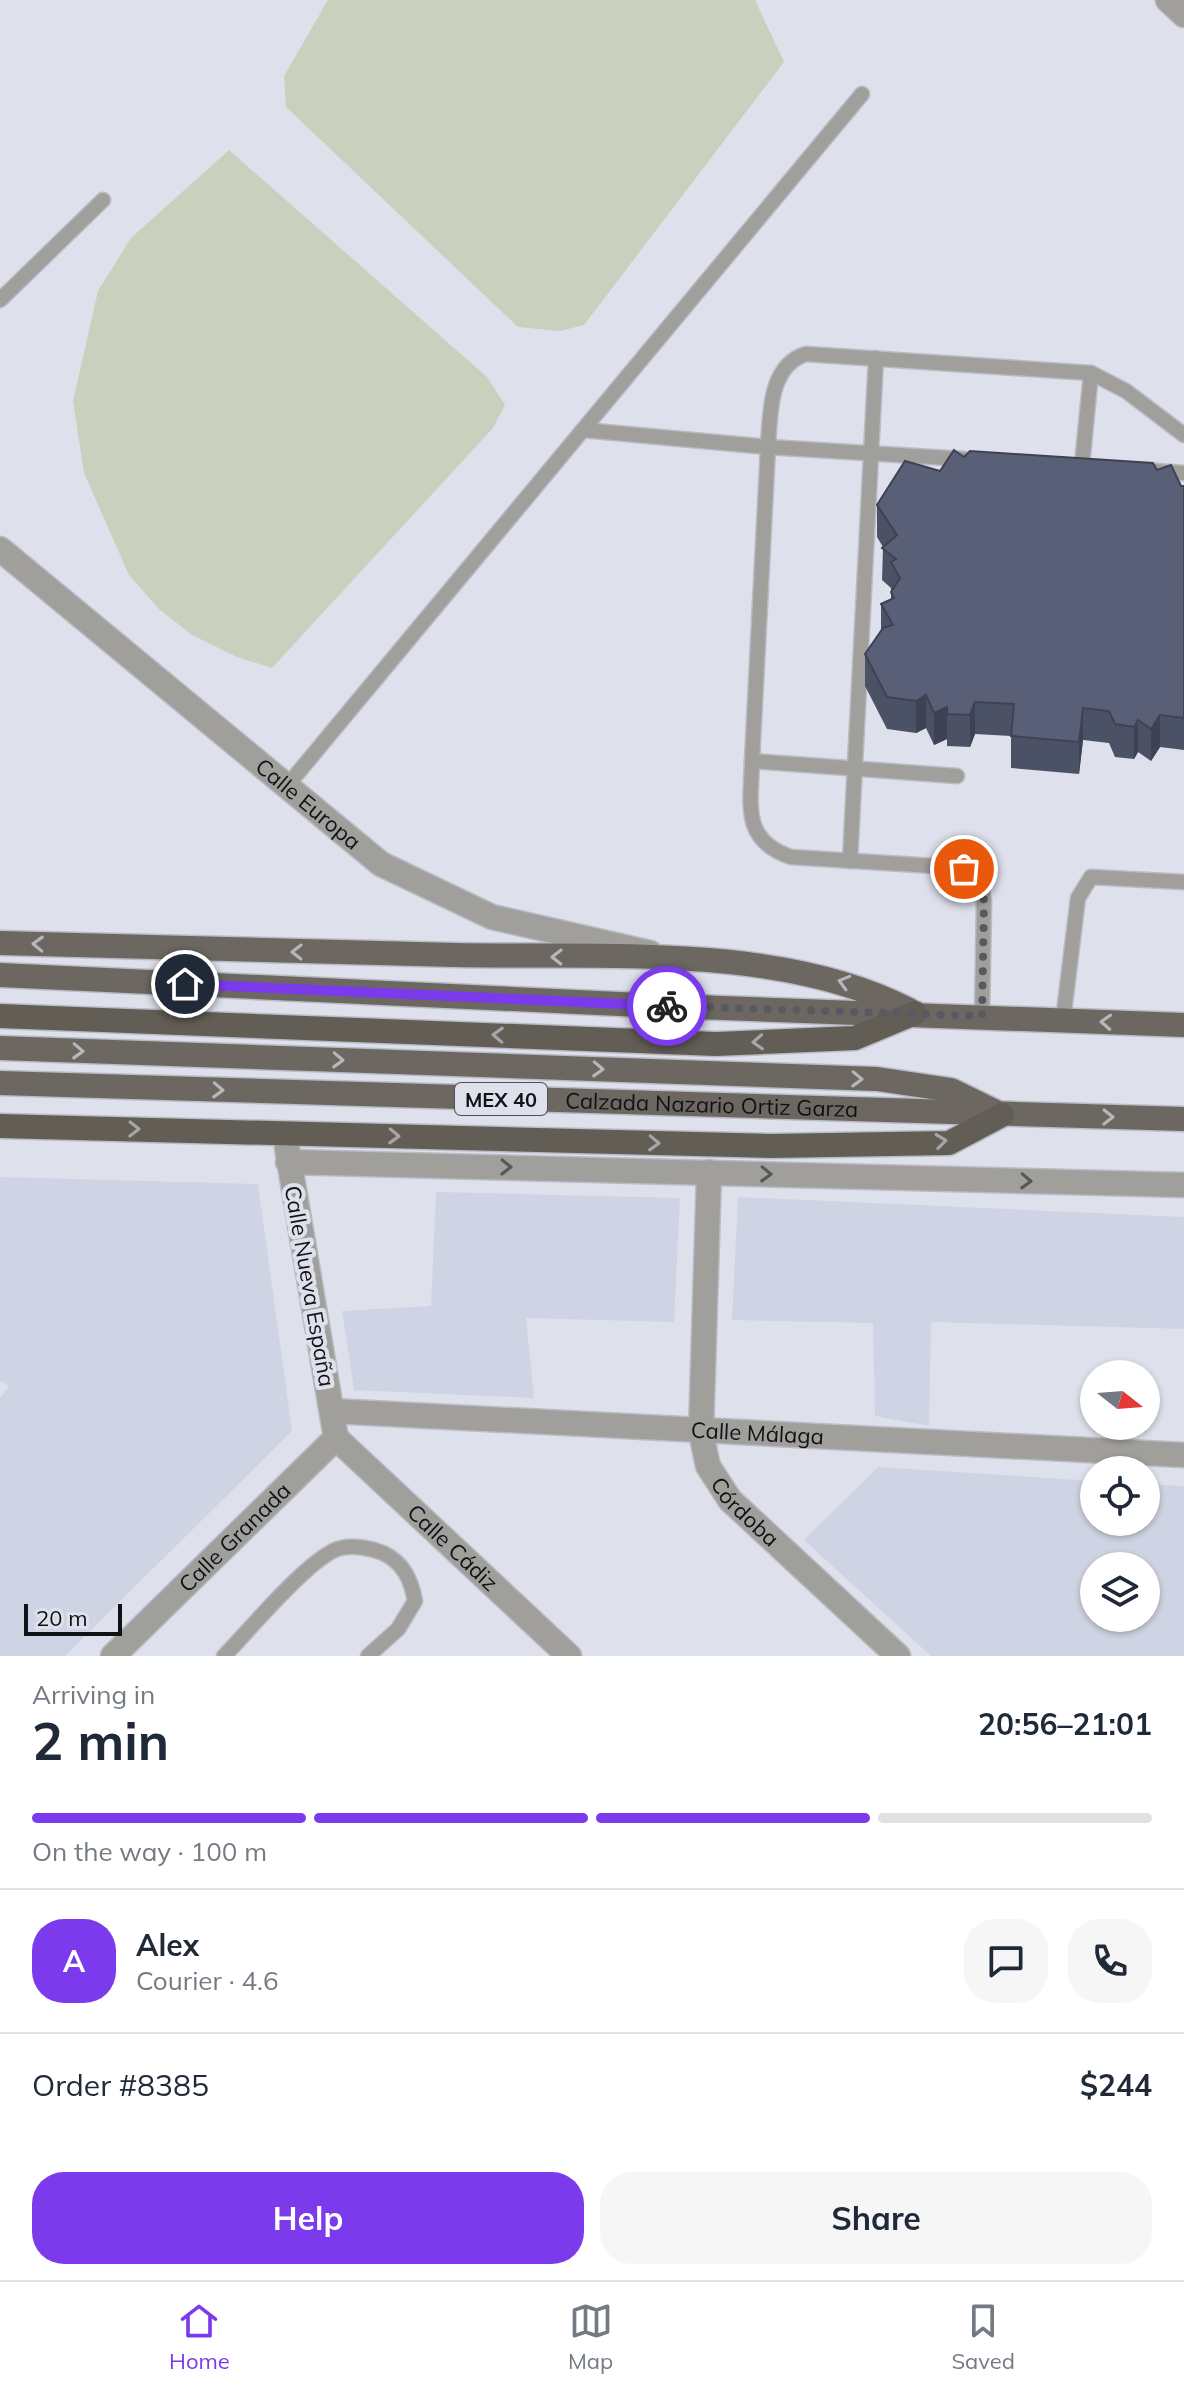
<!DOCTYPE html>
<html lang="en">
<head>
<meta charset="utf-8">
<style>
	:root { --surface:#fff; --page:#f6f6f7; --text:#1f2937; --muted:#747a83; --line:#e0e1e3; --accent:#7c3aed }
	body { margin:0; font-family:Mulish,sans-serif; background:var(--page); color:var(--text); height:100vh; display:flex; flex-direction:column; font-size:30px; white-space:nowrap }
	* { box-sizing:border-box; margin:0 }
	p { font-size:26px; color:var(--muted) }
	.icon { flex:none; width:44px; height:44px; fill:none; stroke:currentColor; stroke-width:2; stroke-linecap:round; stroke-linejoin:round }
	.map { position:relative; height:1656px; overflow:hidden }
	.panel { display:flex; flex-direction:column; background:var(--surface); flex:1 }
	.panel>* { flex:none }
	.needle { width:52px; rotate:107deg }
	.fabs { position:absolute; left:1080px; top:1360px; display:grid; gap:16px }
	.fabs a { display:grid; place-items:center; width:80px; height:80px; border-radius:50%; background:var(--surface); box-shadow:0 2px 6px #0004; font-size:40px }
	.scale { position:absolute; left:24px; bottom:20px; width:98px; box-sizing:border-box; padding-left:8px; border:4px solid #111216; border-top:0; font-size:22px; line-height:28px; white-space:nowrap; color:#111216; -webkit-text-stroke:6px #dee1eb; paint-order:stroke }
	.pin { position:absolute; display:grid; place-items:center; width:68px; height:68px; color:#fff; margin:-34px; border:4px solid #fff; border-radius:50%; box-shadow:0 2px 8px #0007 }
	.courier { position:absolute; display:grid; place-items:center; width:80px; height:80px; margin:-40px; border:6px solid #7c3aed; border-radius:50%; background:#fff; color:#222; box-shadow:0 2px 10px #0007 }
	.headline em { font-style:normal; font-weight:700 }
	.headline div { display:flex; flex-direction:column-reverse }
	.headline { display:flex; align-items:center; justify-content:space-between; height:136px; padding:0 32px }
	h1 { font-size:52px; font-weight:700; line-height:60px }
	.bar { display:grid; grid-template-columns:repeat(4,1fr); gap:12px 8px; align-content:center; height:96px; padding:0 32px }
	.bar i { height:10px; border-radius:6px; background:var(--line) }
	.bar .selected { background:var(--accent) }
	.bar p { grid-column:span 4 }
	.line { display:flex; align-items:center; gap:20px; padding:0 32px; border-top:2px solid var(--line) }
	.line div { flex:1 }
	.round { display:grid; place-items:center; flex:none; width:84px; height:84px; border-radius:32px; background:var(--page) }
	.action { display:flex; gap:16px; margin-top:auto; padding:16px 32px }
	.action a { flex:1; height:92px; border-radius:32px; background:var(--accent); color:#fff; font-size:32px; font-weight:700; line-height:92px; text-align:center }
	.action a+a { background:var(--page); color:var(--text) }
	.tabs { display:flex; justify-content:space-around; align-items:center; height:112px; border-top:2px solid var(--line); background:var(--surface); font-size:22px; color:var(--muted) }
	.tabs a { display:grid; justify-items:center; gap:4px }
	.tabs .selected { color:var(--accent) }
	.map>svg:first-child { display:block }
</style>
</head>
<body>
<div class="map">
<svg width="1184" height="1656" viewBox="0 0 1184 1656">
	<rect width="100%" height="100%" fill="#dee1eb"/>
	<g fill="#cfd4e5" fill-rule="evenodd">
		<polygon points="0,1177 258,1184 292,1431 65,1656 0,1656 0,1398 9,1386 0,1381"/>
		<polygon points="436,1192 680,1198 674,1322 526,1318 534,1398 354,1390 342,1311 431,1306"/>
		<polygon points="738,1197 1184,1217 1184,1329 931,1322 929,1426 875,1416 873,1323 732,1320"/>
		<path d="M878,1467L1094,1481V1522H1146V1484L1184,1486V1656H931L804,1540ZM1146,1566V1618H1094V1566Z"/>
	</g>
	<g fill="#c9d0bd">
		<polygon points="328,0 755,0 784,62 584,325 560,331 518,327 286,107 284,76"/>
		<polygon points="229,150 487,377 505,405 493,428 272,668 237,657 192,635 159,609 129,575 84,473 73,401 98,291 131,238"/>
	</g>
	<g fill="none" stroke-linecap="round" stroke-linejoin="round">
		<g stroke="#b9bcc5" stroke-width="17">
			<g id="service">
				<polyline points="0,300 103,200"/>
				<polyline points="583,430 768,447 964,459"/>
				<polyline points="1082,465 1091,373"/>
				<polyline points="1156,471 1184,473"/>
				<polyline points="752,761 957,776"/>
				<polyline points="287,786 862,94"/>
				<polyline points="850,861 876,358"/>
				<path d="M982,1016L984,901C981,879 972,871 950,867L791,857C741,840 751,805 752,761L768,447C770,415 769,365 806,354L1091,373L1126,391L1184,435"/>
				<polyline points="1063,1020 1078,898 1091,877 1184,882"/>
				<path d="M224,1656C248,1632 312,1554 341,1548C354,1545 371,1548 383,1553C404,1563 411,1580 415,1601L398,1629L368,1656"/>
			</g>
		</g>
		<g stroke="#b9bcc5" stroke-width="27">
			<g id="minor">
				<path id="s1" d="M0,549L381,864L492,917L650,953"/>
				<polyline points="288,1162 1184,1185"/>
				<path id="s2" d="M709,1172L701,1433L708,1466L730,1500L898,1656"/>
				<path id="s3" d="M332,1411L1184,1455"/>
				<path id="s4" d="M336,1438L569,1656"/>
				<path id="s5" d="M113,1656L336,1438L287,1148"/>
			</g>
		</g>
		<g stroke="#b9bcc5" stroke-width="27">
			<polyline id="tertiary" points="1168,0 1184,15"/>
		</g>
		<g stroke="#b9bcc5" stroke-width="27">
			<g id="primary">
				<path d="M0,943C152,948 304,952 455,955C598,958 781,943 909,1010"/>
				<polyline points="0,975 641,1005 1184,1025"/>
				<polyline points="0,1048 877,1079 951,1090 996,1112"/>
				<path id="s6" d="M0,1083L1184,1119"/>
			</g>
		</g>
		<g stroke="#b9bcc5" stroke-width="27">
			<g id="trunk">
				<polyline points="0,1016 716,1044 855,1038 915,1013"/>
				<polyline points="0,1126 771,1146 949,1143 1002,1115"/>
			</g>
		</g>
		<use href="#service" stroke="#a19f9b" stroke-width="14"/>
		<use href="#minor" stroke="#a19f9b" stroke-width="24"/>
		<use href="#tertiary" stroke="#a19f9b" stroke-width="24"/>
		<use href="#primary" stroke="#6c6861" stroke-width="24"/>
		<use href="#trunk" stroke="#625e56" stroke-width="24"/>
	</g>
	<polygon fill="#4c5266" points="964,457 1157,470 1181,486 1184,486 1184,750 1160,747 1151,761 1138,752 1134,759 1115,757 1109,743 1083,740 1079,774 1011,768 1011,736 975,734 970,747 947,746 947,739 934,745 926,728 916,733 887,729 865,686 865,654 881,631 881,604 891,599 891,588 882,580 883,547 877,537 877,505"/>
	<g fill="#3e4253">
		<polygon points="926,695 926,728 916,733 916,701"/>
		<polygon points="975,702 975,734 970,747 970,715"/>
		<polygon points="947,707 947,739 934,745 934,713"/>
		<polygon points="1083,708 1083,740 1079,774 1079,742"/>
		<polygon points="1160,715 1160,747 1151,761 1151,729"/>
		<polygon points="1138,720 1138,752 1134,759 1134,727"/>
	</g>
	<polygon fill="#585f77" stroke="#3e4253" stroke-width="2" points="954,450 964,457 970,451 1153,463 1157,470 1171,465 1181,486 1184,486 1184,718 1160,715 1151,729 1138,720 1134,727 1115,724 1109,711 1083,708 1079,742 1011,736 1014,704 975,702 970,715 947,714 947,707 934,713 926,695 916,701 887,697 865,654 883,628 893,625 881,604 894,598 891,592 900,578 891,562 896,559 882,548 897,535 877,505 905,461 940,471"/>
	<defs><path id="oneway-chevron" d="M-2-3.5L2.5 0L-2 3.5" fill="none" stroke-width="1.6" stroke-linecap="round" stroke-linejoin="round" transform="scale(2)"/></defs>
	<g stroke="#b6b7bb">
		<use href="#oneway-chevron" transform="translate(38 944) rotate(-178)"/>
		<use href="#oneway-chevron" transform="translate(297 952) rotate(-179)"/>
		<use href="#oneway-chevron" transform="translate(557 957) rotate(-179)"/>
		<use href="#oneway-chevron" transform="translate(844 982) rotate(-164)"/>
		<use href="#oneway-chevron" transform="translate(1106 1022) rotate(-177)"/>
		<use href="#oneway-chevron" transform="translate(78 1051) rotate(2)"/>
		<use href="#oneway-chevron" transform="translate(338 1060) rotate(2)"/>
		<use href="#oneway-chevron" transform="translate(598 1069) rotate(2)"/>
		<use href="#oneway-chevron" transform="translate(857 1079) rotate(2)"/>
		<use href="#oneway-chevron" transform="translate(218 1090) rotate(2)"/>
		<use href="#oneway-chevron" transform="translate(1108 1117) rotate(1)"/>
	</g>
	<g stroke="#a6a6a8">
		<use href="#oneway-chevron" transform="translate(498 1035) rotate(-178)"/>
		<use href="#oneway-chevron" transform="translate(758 1042) rotate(177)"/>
		<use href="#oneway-chevron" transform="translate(134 1129) rotate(1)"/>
		<use href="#oneway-chevron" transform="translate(394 1136) rotate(2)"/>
		<use href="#oneway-chevron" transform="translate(941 1141) rotate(-7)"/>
		<use href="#oneway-chevron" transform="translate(654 1143) rotate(2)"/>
	</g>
	<g stroke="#595858">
		<use href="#oneway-chevron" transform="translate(506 1167) rotate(1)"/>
		<use href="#oneway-chevron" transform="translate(766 1174) rotate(2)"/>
		<use href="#oneway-chevron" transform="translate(1026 1181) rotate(2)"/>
	</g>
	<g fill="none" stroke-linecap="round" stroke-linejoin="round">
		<polyline stroke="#595a61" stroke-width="8" stroke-dasharray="0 14.4" points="667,1006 982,1016 984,901 982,886 964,869"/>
		<polyline stroke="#7c3aed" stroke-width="10" points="185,984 667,1006"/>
	</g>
	<g text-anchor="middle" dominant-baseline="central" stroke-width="8" stroke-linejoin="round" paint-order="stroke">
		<rect fill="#dee1eb" stroke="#4e5056" stroke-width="2" x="455" y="1083" width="92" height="32" rx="6"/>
		<g font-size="20" font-weight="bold" fill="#111216">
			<text x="501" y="1099">MEX 40</text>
		</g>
		<g font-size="22" fill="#111216" stroke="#dee1eb">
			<text stroke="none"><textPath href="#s1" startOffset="400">Calle Europa</textPath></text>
			<text stroke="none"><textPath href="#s6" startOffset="712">Calzada Nazario Ortiz Garza</textPath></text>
			<text transform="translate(310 1286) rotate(80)">Calle Nueva España</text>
			<text stroke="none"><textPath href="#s3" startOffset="426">Calle Málaga</textPath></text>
			<text stroke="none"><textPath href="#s2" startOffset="354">Córdoba</textPath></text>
			<text stroke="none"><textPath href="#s5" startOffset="170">Calle Granada</textPath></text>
			<text stroke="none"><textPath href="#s4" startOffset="160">Calle Cádiz</textPath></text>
		</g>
	</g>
</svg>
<div class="fabs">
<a><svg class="needle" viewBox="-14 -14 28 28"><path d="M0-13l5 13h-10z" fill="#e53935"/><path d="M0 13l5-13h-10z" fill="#747a83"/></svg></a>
<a><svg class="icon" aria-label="locate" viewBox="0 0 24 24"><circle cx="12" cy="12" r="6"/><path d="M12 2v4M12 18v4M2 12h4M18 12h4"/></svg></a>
<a><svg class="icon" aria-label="layers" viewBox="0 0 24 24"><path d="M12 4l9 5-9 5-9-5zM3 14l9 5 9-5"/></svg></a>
</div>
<div class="scale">20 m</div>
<div class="pin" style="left:964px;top:869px;background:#ea580c"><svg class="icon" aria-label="bag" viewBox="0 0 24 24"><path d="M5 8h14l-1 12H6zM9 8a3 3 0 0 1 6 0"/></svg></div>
<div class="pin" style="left:185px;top:984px;background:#1f2937"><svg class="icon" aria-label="home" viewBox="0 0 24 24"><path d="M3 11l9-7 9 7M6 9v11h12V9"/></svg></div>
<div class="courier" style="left:667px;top:1006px"><svg class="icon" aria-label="bike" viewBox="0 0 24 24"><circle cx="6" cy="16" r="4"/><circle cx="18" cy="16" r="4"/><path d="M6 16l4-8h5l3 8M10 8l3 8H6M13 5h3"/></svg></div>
</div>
<section class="panel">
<div class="headline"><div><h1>2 min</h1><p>Arriving in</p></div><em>20:56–21:01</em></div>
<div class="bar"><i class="selected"></i><i class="selected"></i><i class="selected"></i><i></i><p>On the way · 100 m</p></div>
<div class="line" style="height:144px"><b class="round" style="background:var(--accent);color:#fff">A</b><div><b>Alex</b><p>Courier · 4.6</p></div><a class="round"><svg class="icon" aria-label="chat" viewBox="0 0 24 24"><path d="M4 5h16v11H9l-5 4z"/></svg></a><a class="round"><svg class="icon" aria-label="phone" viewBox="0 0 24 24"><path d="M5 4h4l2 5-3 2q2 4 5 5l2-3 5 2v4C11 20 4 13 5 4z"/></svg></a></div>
<div class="line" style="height:104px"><div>Order #8385</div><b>$244</b></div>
<div class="action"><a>Help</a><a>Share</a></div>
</section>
<nav class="tabs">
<a class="selected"><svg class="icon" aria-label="home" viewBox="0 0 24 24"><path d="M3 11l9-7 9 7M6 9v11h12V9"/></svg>Home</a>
<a><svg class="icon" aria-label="map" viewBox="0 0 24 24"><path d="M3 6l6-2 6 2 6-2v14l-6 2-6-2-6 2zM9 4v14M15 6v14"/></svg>Map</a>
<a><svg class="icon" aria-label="saved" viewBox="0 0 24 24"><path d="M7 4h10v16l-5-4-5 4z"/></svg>Saved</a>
</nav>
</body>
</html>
